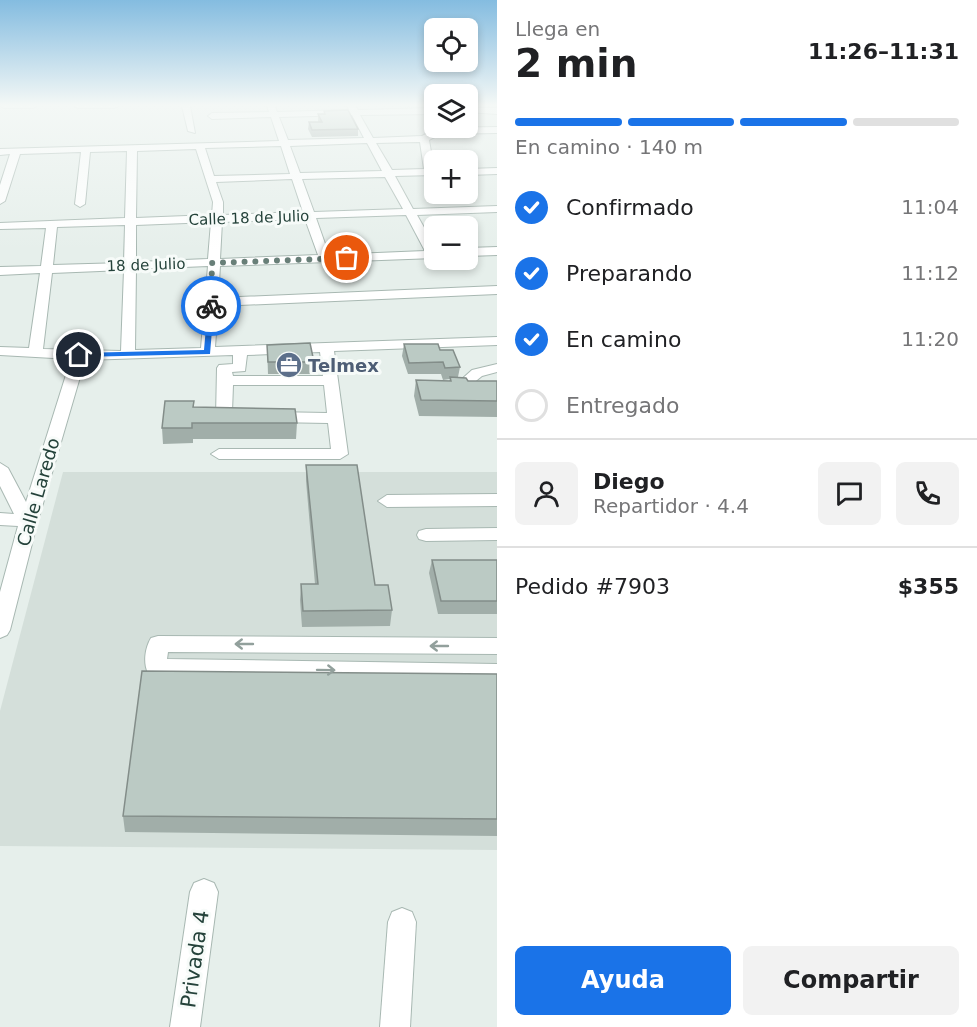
<!DOCTYPE html>
<html lang="es">
<head>
<meta charset="utf-8">
<style>
	:root { --surface:#fff; --page:#f2f2f2; --text:#202124; --muted:#757577; --line:#e0e0e0; --accent:#1a73e8 }
	body { margin:0; font-family:"DejaVu Sans",sans-serif; background:var(--page); color:var(--text); height:100vh; display:flex; flex-direction:column; font-size:22px; white-space:nowrap }
	* { box-sizing:border-box; margin:0 }
	p { font-size:20px; color:var(--muted) }
	.icon { flex:none; width:33px; height:33px; fill:none; stroke:currentColor; stroke-width:2; stroke-linecap:round; stroke-linejoin:round }
	.map { position:relative; flex:1; overflow:hidden }
	.sheet { display:flex; flex-direction:column; background:var(--surface); width:480px }
	.sheet>* { flex:none }
	.buttons { position:absolute; left:424px; top:18px; display:grid; gap:12px }
	.buttons a { display:grid; place-items:center; width:54px; height:54px; border-radius:9px; background:var(--surface); box-shadow:0 3px 9px #0003; font-size:30px }
	.pin { position:absolute; display:grid; place-items:center; width:51px; height:51px; color:#fff; margin:-26px; border:3px solid #fff; border-radius:50%; box-shadow:0 2px 6px #0007 }
	.courier { position:absolute; display:grid; place-items:center; width:60px; height:60px; margin:-30px; border:4px solid #1a73e8; border-radius:50%; background:#fff; color:#222; box-shadow:0 2px 8px #0007 }
	.headline em { font-style:normal; font-weight:600 }
	.headline div { display:flex; flex-direction:column-reverse }
	.headline { display:flex; align-items:center; justify-content:space-between; height:102px; padding:0 18px }
	h1 { font-size:39px; font-weight:600; line-height:45px }
	.bar { display:grid; grid-template-columns:repeat(4,1fr); gap:9px 6px; align-content:center; height:72px; padding:0 18px }
	.bar i { height:8px; border-radius:4px; background:var(--line) }
	.bar .selected { background:var(--accent) }
	.bar p { grid-column:span 4 }
	.line { display:flex; align-items:center; gap:15px; padding:0 18px; border-top:2px solid var(--line) }
	.line div { flex:1 }
	.round { display:grid; place-items:center; flex:none; width:63px; height:63px; border-radius:9px; background:var(--page) }
	ol { padding:0 18px; list-style:none }
	li { display:flex; align-items:center; gap:18px; height:66px }
	li p { margin-inline-start:auto }
	li .icon { padding:6px; border-radius:50%; background:var(--accent); color:#fff; stroke-width:4 }
	li:last-child { color:var(--muted) }
	li i { width:33px; height:33px; border:3px solid var(--line); border-radius:50% }
	.action { display:flex; gap:12px; margin-top:auto; padding:12px 18px }
	.action a { flex:1; height:69px; border-radius:9px; background:var(--accent); color:#fff; font-size:24px; font-weight:600; line-height:69px; text-align:center }
	.action a+a { background:var(--page); color:var(--text) }
	main { display:flex; flex:1; min-height:0 }
	.map>svg:first-child { display:block }
</style>
</head>
<body>
<main>
<div class="map">
<svg width="497" height="1027" viewBox="0 0 497 1027">
	<rect width="100%" height="100%" fill="#e6efeb"/>
	<polygon fill="#d4dfda" points="63,472 497,472 497,850 0,846 0,711"/>
	<g fill="none" stroke-linecap="round" stroke-linejoin="round">
		<g stroke="#a8b8b2" stroke-width="2">
			<g id="minor">
				<polygon points="0,106 37,106 33,108 4,108"/>
				<polygon points="74,106 118,106 114,108 78,108"/>
				<polygon points="182,106 190,106 195,133 188,131"/>
				<path d="M267,106H275L277,112L349,110L347,106H355L358,110L435,108V114L360,115L373,138L422,136L438,128L497,127V133L440,134L429,140L435,175L395,176L413,209L497,206V212L417,215L435,247V258L220,266L218,298L497,286V294L218,306L215,347L497,337V345L334,351L348,454L340,459H219L211,454L219,449H331L328,423L272,422L264,417L272,412L327,413L324,385H233L232,412L244,414L246,417C240,424 222,424 216,417L217,368L219,365L233,364V355L85,360L37,524L10,630L7,635L0,638V592L18,526L0,525V513L14,514L0,486V463L8,468L26,502L71,359L0,355V347L29,348L40,273L0,275V267L41,266L46,228L0,229V223L125,218L127,151L90,152L85,204L80,207L75,204L81,152L20,154L5,201L0,204V185L10,154L0,155V149L279,141L271,117L212,119L208,116L212,113L269,112ZM352,115L364,138L288,140L279,117ZM420,142L424,169L392,170L376,143ZM367,143L382,171L300,173L290,146ZM281,146L290,174L214,176L205,148ZM196,149L213,202L212,215L136,218L137,151ZM385,177L403,209L314,212L302,179ZM292,179L303,212L223,215V202L216,182ZM406,215L425,251L329,255L316,218ZM305,219L318,255L220,259L222,222ZM211,222L208,259L136,262V225ZM125,225L124,263L53,265L57,227ZM208,266L201,348L135,350L136,269ZM124,270L121,351L43,349L52,273ZM320,352L323,376H233L232,372L245,371L247,355Z"/>
				<polygon points="468,108 497,108 497,114 468,112"/>
				<polygon points="497,168 497,174 468,175 468,169"/>
				<polygon points="497,247 497,255 468,256 468,248"/>
				<polygon points="497,364 497,372 482,376 466,389 456,389 454,386 472,370"/>
				<polygon points="497,494 497,506 387,507 378,501 387,495"/>
				<polygon points="497,528 497,540 426,541 419,539 417,535 419,531 426,529"/>
				<path d="M158,636L497,638V654L168,652L167,659L497,664V680L156,675L148,673C143,663 145,648 151,638Z"/>
				<polygon points="204,879 214,883 218,892 200,1027 170,1027 190,892 194,883"/>
				<polygon points="402,908 412,912 416,922 410,1027 380,1027 388,922 392,912"/>
			</g>
		</g>
		<use href="#minor" fill="#fff" fill-rule="evenodd"/>
	</g>
	<g fill="#a1aea9">
		<polygon points="324,111 358,129 358,136 312,137 308,129 309,122 318,122 318,114 324,114"/>
		<polygon points="404,344 440,350 460,367 458,377 468,381 497,381 497,417 419,416 414,396 416,380 449,381 450,379 443,380 441,374 408,374 402,356"/>
		<polygon points="267,345 314,362 313,374 268,374"/>
		<polygon points="194,401 194,407 297,423 296,439 193,439 193,443 163,444 162,428"/>
		<polygon points="306,465 375,585 392,610 390,626 302,627 300,600 301,584 315,584 306,481"/>
		<polygon points="432,560 497,560 497,614 438,614 429,573"/>
		<polygon points="497,674 497,836 125,832 123,816"/>
	</g>
	<g fill="#bbcac4" stroke="#838d89" stroke-width="1.5">
		<polygon points="348,110 358,129 312,130 309,122 322,122 318,114 325,114 324,111"/>
		<polygon points="310,343 314,362 268,362 267,345"/>
		<polygon points="404,344 438,344 440,350 453,350 460,367 445,368 443,362 409,363"/>
		<polygon points="450,377 466,378 468,381 497,381 497,401 421,400 416,380 451,381"/>
		<polygon points="165,401 194,401 193,407 295,409 297,423 192,423 192,428 162,428"/>
		<polygon points="306,465 357,465 375,585 388,585 392,610 303,611 301,584 318,584"/>
		<polygon points="432,560 497,560 497,601 441,601"/>
		<polygon points="142,671 497,674 497,819 123,816"/>
	</g>
	<defs><path id="oneway-shaft" d="M-6 0H5M1.5-3L5.5 0L1.5 3" fill="none" stroke-width="1.6" stroke-linecap="round" stroke-linejoin="round" transform="scale(1.5)"/></defs>
	<g stroke="#92a09c">
		<use href="#oneway-shaft" transform="translate(244 644) rotate(-180)"/>
		<use href="#oneway-shaft" transform="translate(439 646) rotate(-180)"/>
		<use href="#oneway-shaft" transform="translate(326 670) rotate(1)"/>
	</g>
	<linearGradient id="sky" x2="0" y2="1"><stop stop-color="#84bce0"/><stop offset="0.42" stop-color="#f4f8f6"/><stop offset="1" stop-color="#f4f8f6" stop-opacity="0"/></linearGradient>
	<rect width="497" height="250" fill="url(#sky)"/>
	<polygon fill="#1a73e8" points="208,304 214,306 210,354 79,357 76,355 79,353 204,350"/>
	<g fill="none" stroke-linecap="round" stroke-linejoin="round">
		<polyline stroke="#687f78" stroke-width="6" stroke-dasharray="0 10.8" points="211,306 212,263 347,258"/>
	</g>
	<defs>
		<g id="office-disc" transform="scale(1.35)"><circle r="9.5" fill="#5c6f8a" stroke="#f7fbf9"/><path d="M-6-3h4V-5.5h4V-3h4V5H-6ZM-1-4.5V-3h2v-1.5ZM-6 0V1H6V0Z" fill="#fff"/></g>
	</defs>
	<g fill-rule="evenodd">
		<use href="#office-disc" x="289" y="365"/>
	</g>
	<g text-anchor="middle" dominant-baseline="central" stroke-width="6" stroke-linejoin="round" paint-order="stroke">
		<g font-size="15" fill="#24423a" stroke="#f7fbf9">
			<text transform="translate(249 218) rotate(-2)">Calle 18 de Julio</text>
			<text transform="translate(146 265) rotate(-2)">18 de Julio</text>
		</g>
		<g font-size="18" font-weight="bold" fill="#4e5e75" stroke="#f7fbf9" text-anchor="start">
			<text x="308" y="365">Telmex</text>
		</g>
		<g font-size="18" fill="#24423a" stroke="#f7fbf9">
			<text transform="translate(38 492) rotate(-74)">Calle Laredo</text>
		</g>
		<g font-size="21" fill="#24423a" stroke="#f7fbf9">
			<text transform="translate(195 959) rotate(-82)">Privada 4</text>
		</g>
	</g>
</svg>
<div class="buttons">
<a><svg class="icon" aria-label="locate" viewBox="0 0 24 24"><circle cx="12" cy="12" r="6"/><path d="M12 2v4M12 18v4M2 12h4M18 12h4"/></svg></a>
<a><svg class="icon" aria-label="layers" viewBox="0 0 24 24"><path d="M12 4l9 5-9 5-9-5zM3 14l9 5 9-5"/></svg></a>
<a>+</a>
<a>−</a>
</div>
<div class="pin" style="left:347px;top:258px;background:#ea580c"><svg class="icon" aria-label="bag" viewBox="0 0 24 24"><path d="M5 8h14l-1 12H6zM9 8a3 3 0 0 1 6 0"/></svg></div>
<div class="pin" style="left:79px;top:355px;background:#1f2937"><svg class="icon" aria-label="home" viewBox="0 0 24 24"><path d="M3 11l9-7 9 7M6 9v11h12V9"/></svg></div>
<div class="courier" style="left:211px;top:306px"><svg class="icon" aria-label="bike" viewBox="0 0 24 24"><circle cx="6" cy="16" r="4"/><circle cx="18" cy="16" r="4"/><path d="M6 16l4-8h5l3 8M10 8l3 8H6M13 5h3"/></svg></div>
</div>
<section class="sheet">
<div class="headline"><div><h1>2 min</h1><p>Llega en</p></div><em>11:26–11:31</em></div>
<div class="bar"><i class="selected"></i><i class="selected"></i><i class="selected"></i><i></i><p>En camino · 140 m</p></div>
<ol>
<li><svg class="icon" aria-label="check" viewBox="0 0 24 24"><path d="M5 12l5 5 9-10"/></svg>Confirmado<p>11:04</p></li>
<li><svg class="icon" aria-label="check" viewBox="0 0 24 24"><path d="M5 12l5 5 9-10"/></svg>Preparando<p>11:12</p></li>
<li><svg class="icon" aria-label="check" viewBox="0 0 24 24"><path d="M5 12l5 5 9-10"/></svg>En camino<p>11:20</p></li>
<li><i></i>Entregado</li>
</ol>
<div class="line" style="height:108px"><a class="round"><svg class="icon" aria-label="person" viewBox="0 0 24 24"><circle cx="12" cy="8" r="4"/><path d="M4 21q1-7 8-7t8 7"/></svg></a><div><b>Diego</b><p>Repartidor · 4.4</p></div><a class="round"><svg class="icon" aria-label="chat" viewBox="0 0 24 24"><path d="M4 5h16v11H9l-5 4z"/></svg></a><a class="round"><svg class="icon" aria-label="phone" viewBox="0 0 24 24"><path d="M5 4h4l2 5-3 2q2 4 5 5l2-3 5 2v4C11 20 4 13 5 4z"/></svg></a></div>
<div class="line" style="height:78px"><div>Pedido #7903</div><b>$355</b></div>
<div class="action"><a>Ayuda</a><a>Compartir</a></div>
</section>
</main>
</body>
</html>
